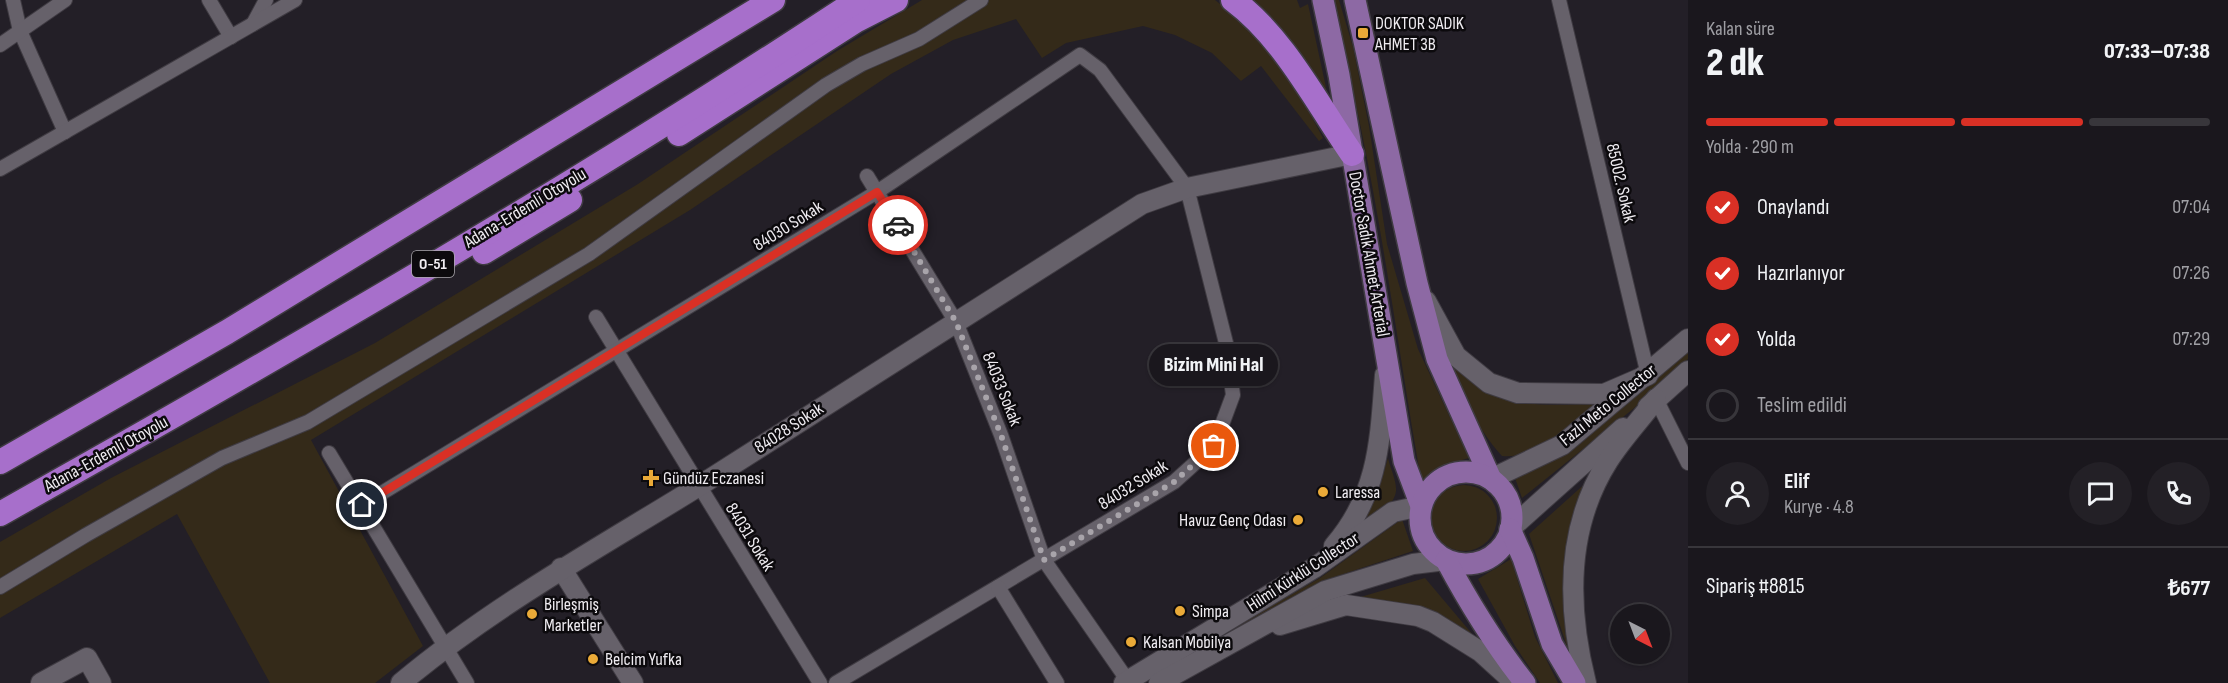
<!DOCTYPE html>
<html lang="tr">
<head>
<meta charset="utf-8">
<style>
	:root { --surface:#1a171d; --page:#232026; --text:#f1f3f6; --muted:#9f9fa4; --line:#38363b; --accent:#d93025 }
	body { margin:0; font-family:"Sofia Sans Condensed",sans-serif; background:var(--page); color:var(--text); height:100vh; display:flex; flex-direction:column; font-size:22px; white-space:nowrap }
	* { box-sizing:border-box; margin:0 }
	p { font-size:20px; color:var(--muted) }
	.icon { flex:none; width:33px; height:33px; fill:none; stroke:currentColor; stroke-width:2; stroke-linecap:round; stroke-linejoin:round }
	.map { position:relative; flex:1; overflow:hidden }
	.side { display:flex; flex-direction:column; background:var(--surface); width:540px }
	.side>* { flex:none }
	.needle { width:39px; rotate:138deg }
	.fabs { position:absolute; left:1610px; top:604px; display:grid; gap:12px }
	.fabs a { display:grid; place-items:center; width:60px; height:60px; border-radius:50%; background:var(--surface); box-shadow:0 2px 4px #0004,0 0 0 2px var(--line); font-size:30px }
	.pin { position:absolute; display:grid; place-items:center; width:51px; height:51px; color:#fff; margin:-26px; border:3px solid #fff; border-radius:50%; box-shadow:0 2px 6px #0007 }
	.courier { position:absolute; display:grid; place-items:center; width:60px; height:60px; margin:-30px; border:4px solid #d93025; border-radius:50%; background:#fff; color:#222; box-shadow:0 2px 8px #0007 }
	.bubble { position:absolute; height:42px; border-radius:21px; background:var(--surface); box-shadow:0 2px 4px #0004,0 0 0 2px var(--line); font-size:20px; font-weight:800; line-height:42px; text-align:center }
	.head em { font-style:normal; font-weight:800 }
	.head div { display:flex; flex-direction:column-reverse }
	.head { display:flex; align-items:center; justify-content:space-between; height:102px; padding:0 18px }
	h1 { font-size:39px; font-weight:800; line-height:45px }
	.bar { display:grid; grid-template-columns:repeat(4,1fr); gap:9px 6px; align-content:center; height:72px; padding:0 18px }
	.bar i { height:8px; border-radius:4px; background:var(--line) }
	.bar .on { background:var(--accent) }
	.bar p { grid-column:span 4 }
	.line { display:flex; align-items:center; gap:15px; padding:0 18px; border-top:2px solid var(--line) }
	.line div { flex:1 }
	.round { display:grid; place-items:center; flex:none; width:63px; height:63px; border-radius:32px; background:var(--page) }
	ol { padding:0 18px; list-style:none }
	li { display:flex; align-items:center; gap:18px; height:66px }
	li p { margin-inline-start:auto }
	li .icon { padding:6px; border-radius:50%; background:var(--accent); color:#fff; stroke-width:4 }
	li:last-child { color:var(--muted) }
	li i { width:33px; height:33px; border:3px solid var(--line); border-radius:50% }
	main { display:flex; flex:1; min-height:0 }
	.map>svg:first-child { display:block }
</style>
</head>
<body>
<main>
<div class="map">
<svg width="1688" height="683" viewBox="0 0 1688 683">
	<rect width="100%" height="100%" fill="#231f27"/>
	<g fill="#342a19">
		<path d="M922,0H1215C1270,43 1291,78 1323,138L1319,141L1261,66L1241,81L1212,53L1175,35L1143,26L1066,43L1042,58L1016,19L953,40L891,74L690,210L311,440L423,646L375,683H270L177,514L0,618V542L111,478L375,343L638,184L837,51Z"/>
		<polygon points="1253,0 1297,0 1300,8 1308,4 1330,106 1279,26"/>
		<path d="M1330,0H1339L1353,47L1369,126L1387,244L1418,349L1469,458L1445,465L1421,480C1393,321 1374,155 1330,0Z"/>
		<polygon points="1688,351 1688,359 1633,409 1522,498 1514,475 1592,433"/>
		<path d="M1450,363C1460,371 1469,381 1479,388C1514,410 1561,404 1600,404C1572,427 1541,459 1502,456C1477,428 1463,398 1450,363Z"/>
		<path d="M1388,458C1390,467 1397,482 1396,491C1394,509 1367,523 1354,531L1377,495Z"/>
		<path d="M1588,481C1559,550 1560,583 1570,655L1529,534Z"/>
		<circle cx="1464" cy="518" r="33"/>
		<polygon points="1402,519 1413,551 1322,581 1142,683 1137,683 1320,578"/>
		<polygon points="1511,559 1535,637 1558,683 1540,683 1515,646 1478,579"/>
		<polygon points="1425,578 1484,648 1347,601"/>
	</g>
	<g fill="none" stroke-linecap="round" stroke-linejoin="round">
		<g stroke="#3f3b42" stroke-width="16">
			<g id="street">
				<polyline points="13,0 20,31 65,132"/>
				<polyline points="209,0 231,37"/>
				<polyline points="1559,0 1648,375"/>
				<polyline points="253,24 266,0"/>
				<polyline points="0,45 65,0"/>
				<polyline points="0,169 295,0"/>
				<polyline points="867,176 956,322 1001,435 1044,560 1128,681"/>
				<polyline points="596,317 820,683"/>
				<polyline points="1656,399 1688,463"/>
				<polyline points="329,453 467,683"/>
				<polyline points="362,505 877,192 1080,55 1100,70 1187,188 1226,343 1233,395 1214,446 1174,482 836,683"/>
				<polyline points="0,587 86,535 222,458 308,422 589,254 826,85 862,64 919,39 981,0"/>
				<polyline points="998,587 1057,683"/>
			</g>
		</g>
		<g stroke="#3f3b42" stroke-width="22">
			<g id="secondary">
				<polyline points="1426,301 1456,356 1489,383 1518,393 1604,394 1648,375"/>
				<polyline points="1648,407 1688,371"/>
				<polyline points="1491,479 1562,445 1688,339"/>
				<polyline points="1510,529 1623,428"/>
				<path d="M1334,546C1379,494 1380,440 1385,375"/>
				<polyline points="561,568 633,683"/>
				<polyline points="1280,625 1346,605 1418,616 1433,622 1481,652 1515,683"/>
				<polyline points="41,683 87,658 101,683"/>
				<path d="M401,683C493,606 597,549 699,486C847,393 994,298 1142,204L1187,188L1352,154"/>
				<polyline points="1124,683 1314,568 1393,512 1421,506"/>
				<polyline points="1159,683 1325,591 1413,564 1446,560"/>
				<path d="M1586,683C1567,608 1565,529 1608,461C1622,439 1640,420 1656,399"/>
			</g>
		</g>
		<g stroke="#3f3b42" stroke-width="24">
			<g id="primary">
				<polyline points="1323,0 1339,75 1404,461 1421,506"/>
				<polyline points="1355,0 1417,283 1437,359 1491,479"/>
				<circle cx="1466" cy="518" r="46"/>
				<polyline points="1510,529 1523,558 1552,644 1575,683"/>
				<path d="M1446,560C1469,603 1495,645 1525,683"/>
			</g>
		</g>
		<g stroke="#3f3b42" stroke-width="27">
			<g id="highway">
				<path d="M1233,0C1284,38 1316,102 1352,154"/>
				<polyline points="679,134 857,20 896,0"/>
				<polyline points="484,252 570,200"/>
				<polyline points="0,462 227,332 773,0"/>
				<path d="M0,514C290,351 579,184 858,0"/>
			</g>
		</g>
		<use href="#street" stroke="#66616a" stroke-width="14"/>
		<use href="#secondary" stroke="#66616a" stroke-width="20"/>
		<use href="#primary" stroke="#8d69a4" stroke-width="21"/>
		<use href="#highway" stroke="#a76fcb" stroke-width="24"/>
	</g>
	<g fill="none" stroke-linecap="round" stroke-linejoin="round">
		<polyline stroke="#a8a4aa" stroke-width="6" stroke-dasharray="0 10.8" points="898,225 956,322 1001,435 1044,560 1174,482 1214,446"/>
		<polyline stroke="#d93025" stroke-width="8" points="362,505 877,192 898,225"/>
	</g>
	<g fill="#eaaa38" stroke="#0c0a0d" stroke-width="2">
		<rect x="1357" y="27" width="12" height="12" rx="3"/>
		<path d="M648 469h6v6h6v6h-6v6h-6v-6h-6v-6h6z"/>
		<circle cx="1323" cy="492" r="6"/>
		<circle cx="1298" cy="520" r="6"/>
		<circle cx="1180" cy="611" r="6"/>
		<circle cx="532" cy="614" r="6"/>
		<circle cx="1131" cy="642" r="6"/>
		<circle cx="593" cy="659" r="6"/>
	</g>
	<g text-anchor="middle" dominant-baseline="central" stroke-width="5" stroke-linejoin="round" paint-order="stroke">
		<rect fill="#0c0a0d" stroke="#aba8ad" stroke-width="1.5" x="412" y="251" width="42" height="26" rx="4.5"/>
		<g font-size="16" font-weight="bold" fill="#efecf1">
			<text x="433" y="264">O-51</text>
		</g>
		<g font-size="18" fill="#efecf1" stroke="#0c0a0d" text-anchor="start">
			<text x="1375" y="23">DOKTOR SADIK<tspan x="1375" dy="21">AHMET 3B</tspan></text>
			<text x="663" y="478">Gündüz Eczanesi</text>
			<text x="1335" y="492">Laressa</text>
			<text x="1286" y="520" text-anchor="end">Havuz Genç Odası</text>
			<text x="544" y="604">Birleşmiş<tspan x="544" dy="21">Marketler</tspan></text>
			<text x="1192" y="611">Simpa</text>
			<text x="1143" y="642">Kalsan Mobilya</text>
			<text x="605" y="659">Belcim Yufka</text>
		</g>
		<g font-size="18" fill="#efecf1" stroke="#0c0a0d">
			<text transform="translate(1621 183) rotate(77)">85002. Sokak</text>
			<text transform="translate(525 208) rotate(-31)">Adana-Erdemli Otoyolu</text>
			<text transform="translate(788 226) rotate(-32)">84030 Sokak</text>
			<text transform="translate(1369 254) rotate(80)">Doctor Sadık Ahmet Arterial</text>
			<text transform="translate(1002 389) rotate(68)">84033 Sokak</text>
			<text transform="translate(1608 405) rotate(-39)">Fazlı Meto Collector</text>
			<text transform="translate(789 428) rotate(-33)">84028 Sokak</text>
			<text transform="translate(106 454) rotate(-29)">Adana-Erdemli Otoyolu</text>
			<text transform="translate(1133 485) rotate(-32)">84032 Sokak</text>
			<text transform="translate(750 537) rotate(58)">84031 Sokak</text>
			<text transform="translate(1303 572) rotate(-33)">Hilmi Kürklü Collector</text>
		</g>
	</g>
</svg>
<div class="fabs">
<a><svg class="needle" viewBox="-14 -14 28 28"><path d="M0-13l5 13h-10z" fill="#e53935"/><path d="M0 13l5-13h-10z" fill="#9f9fa4"/></svg></a>
</div>
<div class="pin" style="left:1214px;top:446px;background:#ea580c"><svg class="icon" aria-label="bag" viewBox="0 0 24 24"><path d="M5 8h14l-1 12H6zM9 8a3 3 0 0 1 6 0"/></svg></div>
<div class="pin" style="left:362px;top:505px;background:#1f2937"><svg class="icon" aria-label="home" viewBox="0 0 24 24"><path d="M3 11l9-7 9 7M6 9v11h12V9"/></svg></div>
<div class="courier" style="left:898px;top:225px"><svg class="icon" aria-label="car" viewBox="0 0 24 24"><path d="M5 17H2v-5l4-1 3-4h7l3 4 3 1v5h-3M9 17h6M6 11h13"/><circle cx="7" cy="17" r="2"/><circle cx="17" cy="17" r="2"/></svg></div>
<div class="bubble" style="left:1149px;top:344px;width:129px">Bizim Mini Hal</div>
</div>
<section class="side">
<div class="head"><div><h1>2 dk</h1><p>Kalan süre</p></div><em>07:33–07:38</em></div>
<div class="bar"><i class="on"></i><i class="on"></i><i class="on"></i><i></i><p>Yolda · 290 m</p></div>
<ol>
<li><svg class="icon" aria-label="check" viewBox="0 0 24 24"><path d="M5 12l5 5 9-10"/></svg>Onaylandı<p>07:04</p></li>
<li><svg class="icon" aria-label="check" viewBox="0 0 24 24"><path d="M5 12l5 5 9-10"/></svg>Hazırlanıyor<p>07:26</p></li>
<li><svg class="icon" aria-label="check" viewBox="0 0 24 24"><path d="M5 12l5 5 9-10"/></svg>Yolda<p>07:29</p></li>
<li><i></i>Teslim edildi</li>
</ol>
<div class="line" style="height:108px"><a class="round"><svg class="icon" aria-label="person" viewBox="0 0 24 24"><circle cx="12" cy="8" r="4"/><path d="M4 21q1-7 8-7t8 7"/></svg></a><div><b>Elif</b><p>Kurye · 4.8</p></div><a class="round"><svg class="icon" aria-label="chat" viewBox="0 0 24 24"><path d="M4 5h16v11H9l-5 4z"/></svg></a><a class="round"><svg class="icon" aria-label="phone" viewBox="0 0 24 24"><path d="M5 4h4l2 5-3 2q2 4 5 5l2-3 5 2v4C11 20 4 13 5 4z"/></svg></a></div>
<div class="line" style="height:78px"><div>Sipariş #8815</div><b>₺677</b></div>
</section>
</main>
</body>
</html>
